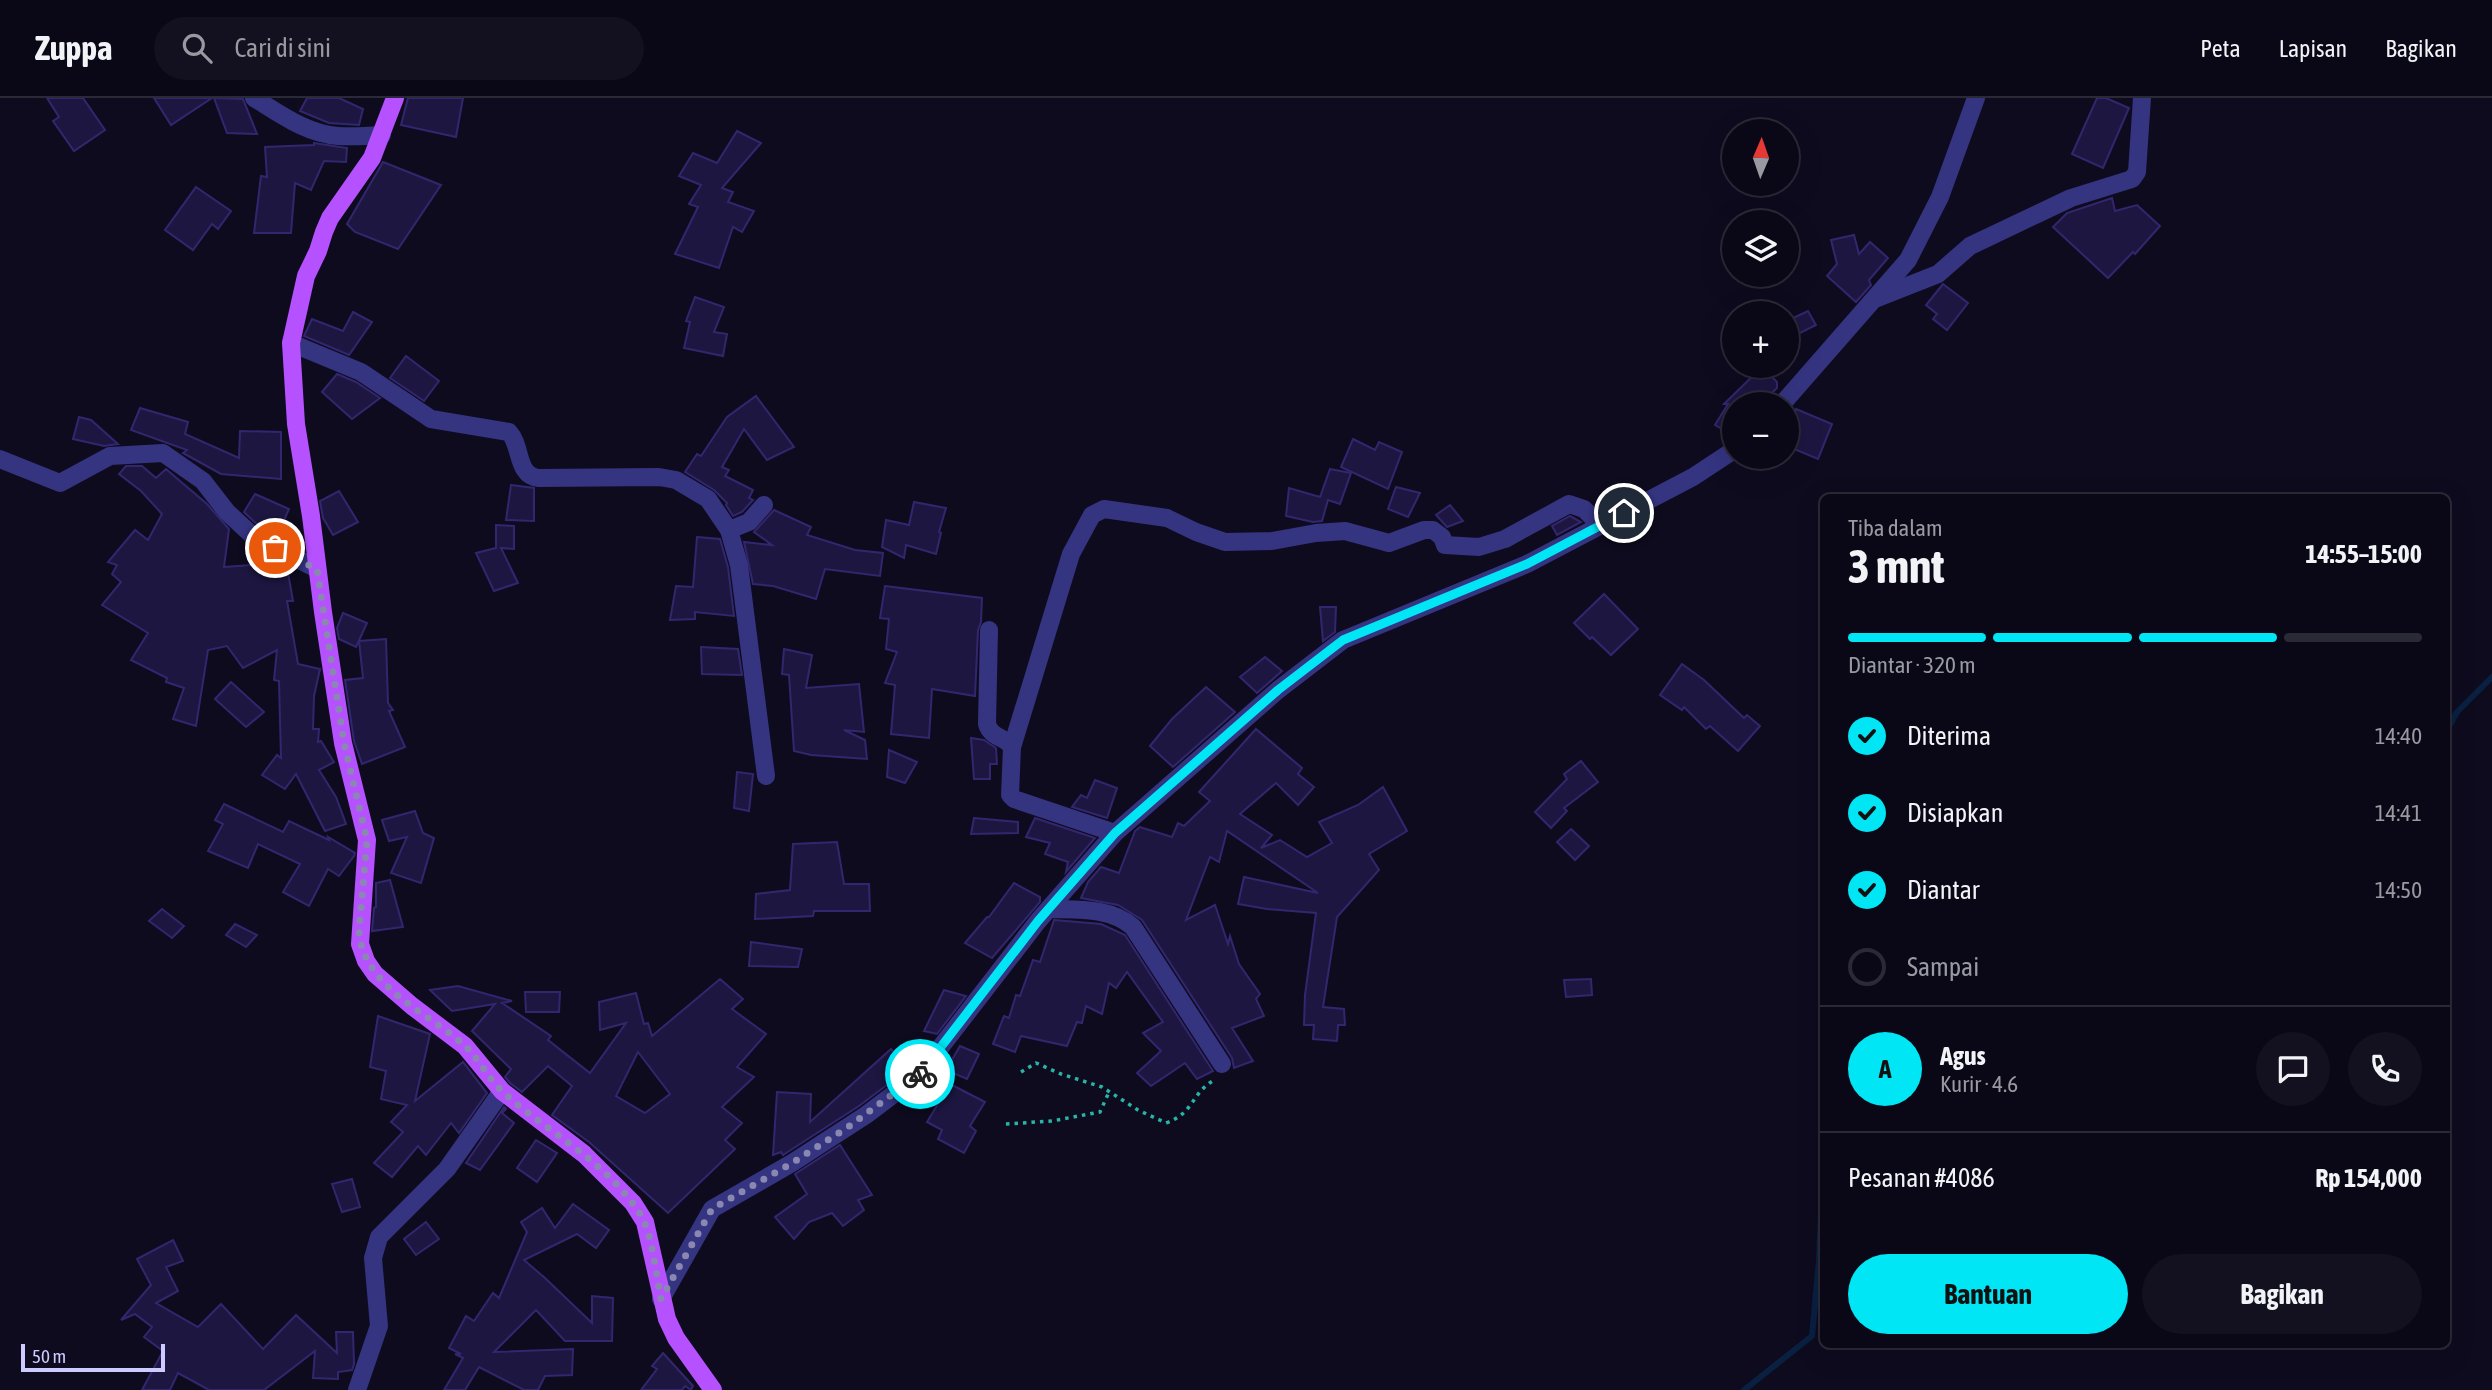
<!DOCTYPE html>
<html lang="id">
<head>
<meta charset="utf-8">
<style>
	:root { --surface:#0a0817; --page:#131120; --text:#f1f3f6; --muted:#999aa1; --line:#2a2936; --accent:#00e6f5 }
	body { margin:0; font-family:"Asap Condensed",sans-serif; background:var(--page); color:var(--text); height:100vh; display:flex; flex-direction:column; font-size:26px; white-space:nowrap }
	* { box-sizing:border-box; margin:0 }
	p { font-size:23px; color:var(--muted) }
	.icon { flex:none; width:38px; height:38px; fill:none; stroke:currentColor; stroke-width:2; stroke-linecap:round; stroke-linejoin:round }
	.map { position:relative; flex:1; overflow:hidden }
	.side { position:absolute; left:1820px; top:396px; width:630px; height:854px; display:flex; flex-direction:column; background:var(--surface); border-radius:10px; box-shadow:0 7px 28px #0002,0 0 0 2px var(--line) }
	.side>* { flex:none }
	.needle { width:46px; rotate:2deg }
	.buttons { position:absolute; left:1722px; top:21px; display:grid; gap:14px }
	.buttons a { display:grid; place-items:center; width:77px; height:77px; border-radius:50%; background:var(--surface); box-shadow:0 7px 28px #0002,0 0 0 2px var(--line); font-size:35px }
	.scale { position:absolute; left:21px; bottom:18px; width:144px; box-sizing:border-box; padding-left:7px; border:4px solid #cdcaff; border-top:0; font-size:19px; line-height:24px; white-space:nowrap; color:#cdcaff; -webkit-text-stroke:5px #0e0b1f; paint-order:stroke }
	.pin { position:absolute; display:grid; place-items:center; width:60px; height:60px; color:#fff; margin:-30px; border:4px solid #fff; border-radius:50%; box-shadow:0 2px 7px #0007 }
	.courier { position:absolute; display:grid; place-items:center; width:70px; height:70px; margin:-35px; border:5px solid #00e6f5; border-radius:50%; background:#fff; color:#222; box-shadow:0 2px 9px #0007 }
	.headline em { font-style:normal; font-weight:700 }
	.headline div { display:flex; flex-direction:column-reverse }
	.headline { display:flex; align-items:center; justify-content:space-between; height:119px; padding:0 28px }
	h1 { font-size:46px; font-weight:700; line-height:52px }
	.bar { display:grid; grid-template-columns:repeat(4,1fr); gap:10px 7px; align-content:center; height:84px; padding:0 28px }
	.bar i { height:9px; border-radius:5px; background:var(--line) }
	.bar .current { background:var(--accent) }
	.bar p { grid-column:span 4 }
	.line { display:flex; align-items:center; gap:18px; padding:0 28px; border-top:2px solid var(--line) }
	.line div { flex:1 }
	.round { display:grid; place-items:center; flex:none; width:74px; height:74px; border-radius:37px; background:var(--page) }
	ol { padding:0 28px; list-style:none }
	li { display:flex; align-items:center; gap:21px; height:77px }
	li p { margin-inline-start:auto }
	li .icon { padding:7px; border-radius:50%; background:var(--accent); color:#111; stroke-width:4 }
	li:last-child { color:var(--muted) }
	li i { width:38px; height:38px; border:4px solid var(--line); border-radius:50% }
	.button { display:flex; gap:14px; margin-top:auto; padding:14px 28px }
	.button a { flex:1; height:80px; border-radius:42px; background:var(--accent); color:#111; font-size:28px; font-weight:700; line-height:80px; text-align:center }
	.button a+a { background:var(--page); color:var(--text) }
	header { display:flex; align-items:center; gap:42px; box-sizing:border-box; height:98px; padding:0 35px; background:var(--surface); border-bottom:2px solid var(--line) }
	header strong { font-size:33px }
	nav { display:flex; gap:38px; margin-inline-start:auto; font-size:24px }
	.search { width:490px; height:63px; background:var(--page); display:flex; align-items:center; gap:18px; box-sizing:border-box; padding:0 24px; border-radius:38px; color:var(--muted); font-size:26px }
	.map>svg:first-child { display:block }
</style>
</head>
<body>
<header>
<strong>Zuppa</strong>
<div class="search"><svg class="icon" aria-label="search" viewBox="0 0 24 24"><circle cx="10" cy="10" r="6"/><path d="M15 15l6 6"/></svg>Cari di sini</div>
<nav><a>Peta</a><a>Lapisan</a><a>Bagikan</a></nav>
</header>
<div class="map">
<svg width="2492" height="1292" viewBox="0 0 2492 1292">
	<rect width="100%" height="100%" fill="#0e0b1f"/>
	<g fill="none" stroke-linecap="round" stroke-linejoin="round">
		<g stroke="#092041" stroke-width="6">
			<polyline points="2446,634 2457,614 2492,579"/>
			<polyline points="1744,1292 1812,1238 1819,1162 1824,1045"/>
		</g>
	</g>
	<g fill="#1d1641" stroke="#32276e" stroke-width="2" fill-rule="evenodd">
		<polygon points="47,0 83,0 105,32 74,53 53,23 59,19"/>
		<polygon points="154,0 212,0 171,27"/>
		<polygon points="214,0 243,1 257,36 227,35"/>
		<polygon points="307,0 339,0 363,11 359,27 329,25 300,13"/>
		<polygon points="408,0 463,0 456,39 401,27"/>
		<polygon points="2097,0 2106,0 2129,10 2103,70 2072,56"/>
		<polygon points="737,33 761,45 722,90 733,94 728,104 754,113 742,134 733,129 719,170 675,156 698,109 689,106 701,87 679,78 693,55 717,65"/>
		<polygon points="314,45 347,50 346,64 324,63 311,92 295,85 291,135 254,135 261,78 267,79 265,49 314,47"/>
		<polygon points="383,64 441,87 398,151 355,134 347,126"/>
		<polygon points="196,89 231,113 218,131 212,126 193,152 165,132"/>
		<polygon points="2112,100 2115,113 2137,107 2160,128 2135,156 2133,154 2108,180 2053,129 2067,115"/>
		<polygon points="1854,137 1859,156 1870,144 1888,160 1869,182 1871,187 1856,204 1827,178 1837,166 1831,142"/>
		<polygon points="1943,186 1968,205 1947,232 1933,221 1937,216 1926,207"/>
		<polygon points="695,199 724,209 714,234 727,236 723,258 684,250 690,224 686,223"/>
		<polygon points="1808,213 1816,227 1798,236 1791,221"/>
		<polygon points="353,214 372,224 349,257 304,238 312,221 343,233"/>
		<polygon points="406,258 439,283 424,303 390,280"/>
		<polygon points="1762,269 1777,284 1777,290 1760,306 1734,306 1734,338 1715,327 1728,306 1724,306"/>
		<polygon points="337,276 356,284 380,300 352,321 322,294"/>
		<polygon points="756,298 794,349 767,362 744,331 722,369 729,372 725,378 753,392 749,400 753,402 742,414 733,418 726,407 727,405 714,392 685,374 697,356 701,358 727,319"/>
		<polygon points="140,310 188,324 185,336 239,360 240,333 281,334 281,381 221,376 183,355 187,352 131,332"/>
		<polygon points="1796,311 1832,326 1818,361 1787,348 1787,334"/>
		<polygon points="79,319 91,322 118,346 104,348 73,341"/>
		<polygon points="1353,341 1375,352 1379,344 1402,354 1388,391 1341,369"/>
		<polygon points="126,368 142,368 156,380 166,371 207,406 229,431 224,469 280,465 287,469 293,503 287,503 298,566 320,571 314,598 313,631 319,631 318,644 321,643 334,664 319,672 336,699 346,726 325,733 296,676 285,691 262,677 277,657 281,660 279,583 274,582 277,552 243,570 227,548 208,552 196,628 173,621 184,590 166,584 167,580 131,562 148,535 102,507 121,484 112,476 117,467 108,464 135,432 148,442 162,416 141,393 119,376"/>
		<polygon points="1330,371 1351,375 1340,406 1328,402 1322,423 1313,424 1286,418 1289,390 1320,399"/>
		<polygon points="511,387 534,390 534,423 506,422"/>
		<polygon points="1396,389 1420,395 1408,419 1388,411"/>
		<polygon points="339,393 358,424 333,437 323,420 320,403"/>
		<polygon points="255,396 289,411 281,429 302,442 304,452 261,430 244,414"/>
		<polygon points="914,404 946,410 939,434 941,435 936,456 906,447 904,460 882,449 886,422 909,427"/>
		<polygon points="1450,407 1463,423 1447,429 1436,417"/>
		<polygon points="774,412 811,429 807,437 855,452 883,455 880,478 825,471 816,501 773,488 753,486 744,444 772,447 754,434"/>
		<polygon points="1570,418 1581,424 1557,437 1552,428"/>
		<polygon points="496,427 514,428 514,451 501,450 518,485 494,493 476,455 496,450"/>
		<polygon points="697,439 720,441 728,469 734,518 695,514 695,521 670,522 676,488 693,489"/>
		<polygon points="885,488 982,500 981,524 978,532 975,598 932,591 929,640 891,636 895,587 885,585 897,554 886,551 889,521 880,520"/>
		<polygon points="1604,496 1638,531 1611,557 1592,539 1590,541 1574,525"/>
		<polygon points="1320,509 1336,509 1335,534 1323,543"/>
		<polygon points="343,515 367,525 356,549 339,541 337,530"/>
		<polygon points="386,541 388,605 393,612 389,613 405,649 362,666 354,643 345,582 363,580 359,543"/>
		<polygon points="701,549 738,551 742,577 702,576"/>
		<polygon points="784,551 812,557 806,590 859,586 864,634 844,632 865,642 867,661 811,657 794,653 789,577 782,576"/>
		<polygon points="1265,559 1282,573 1257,595 1240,579"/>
		<polygon points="1682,566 1704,582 1744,620 1747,617 1760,628 1738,653 1710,628 1706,631 1684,609 1682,612 1660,597"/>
		<polygon points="231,584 264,614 246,629 215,601"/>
		<polygon points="1206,589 1235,614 1173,669 1150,648 1172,621"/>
		<polygon points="1256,631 1302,670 1298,676 1314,689 1298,707 1276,685 1240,716 1272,737 1261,750 1280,742 1307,759 1332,745 1319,724 1358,707 1383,689 1407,733 1369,756 1379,772 1337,819 1323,909 1344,911 1345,927 1338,927 1337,943 1313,941 1314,927 1304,927 1305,897 1316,815 1267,811 1238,806 1244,779 1318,795 1227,733 1219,764 1210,759 1186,822 1215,807 1228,846 1230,838 1239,866 1260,896 1256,901 1264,918 1232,930 1253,963 1234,970 1232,960 1142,822 1118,807 1081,800 1088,784 1101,769 1119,775 1135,733 1140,729 1172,739 1178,725 1184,728 1210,703 1199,694"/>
		<polygon points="971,640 984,642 996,650 997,666 990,666 990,681 974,681"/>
		<polygon points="889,652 917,664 905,685 887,679"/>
		<polygon points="1581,663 1598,684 1564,710 1567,713 1551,730 1535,714 1567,681 1564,676"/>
		<polygon points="737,674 753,676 749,713 734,710"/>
		<polygon points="1095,682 1117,690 1107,720 1072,709 1081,697 1087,700"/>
		<polygon points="224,706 283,734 289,723 329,742 328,739 355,755 354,758 339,778 328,771 309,808 283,794 300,766 258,746 248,770 208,753 223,726 215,722"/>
		<polygon points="415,713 423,735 434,740 421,785 391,775 407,739 389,743 382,722"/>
		<polygon points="974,720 1018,724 1018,735 971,736"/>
		<polygon points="1035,720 1095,740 1066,774 1068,764 1045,756 1050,745 1026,739"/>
		<polygon points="1571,731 1589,748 1575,762 1557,744"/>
		<polygon points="837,744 844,786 869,786 870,813 814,813 813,818 755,821 756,796 790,792 793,746"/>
		<polygon points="390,782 403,829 372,833 374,810 376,809 376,785"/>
		<polygon points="1014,785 1040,799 1040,804 992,860 965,845 987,819 989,819"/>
		<polygon points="162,811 184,828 172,840 149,823"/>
		<polygon points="1054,822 1101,826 1125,837 1213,973 1197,981 1185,965 1151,988 1137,975 1161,953 1143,935 1163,924 1127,874 1116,890 1109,885 1102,916 1086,908 1082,925 1077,924 1067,948 1021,938 1015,954 993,946 1004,918 1009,920 1016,897 1020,898 1033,862 1040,864"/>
		<polygon points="235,826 257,837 246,849 226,837"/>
		<polygon points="751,844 802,851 798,869 749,868"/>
		<path d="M720,881L743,901L732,911L766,936L737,969L754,979L722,1009L742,1025L725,1042L735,1051L668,1115L589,1044L552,1017L572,988L548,968L522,994L510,985L505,979L511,971L472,933L495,906L452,913L430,892L458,888L512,903L502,905L551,938L548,942L590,975L626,925L600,932L599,904L636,895L644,926L648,925L652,938ZM638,954L670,996L645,1015L616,998Z"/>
		<polygon points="1591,881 1592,897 1566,899 1564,882"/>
		<polygon points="944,892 966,898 937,936 924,933"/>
		<polygon points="525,894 560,894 559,914 526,914"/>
		<polygon points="378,918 430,936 415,1003 463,964 487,995 459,1035 451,1025 426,1057 418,1048 392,1079 374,1065 403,1034 391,1024 407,1007 381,1001 386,973 370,969"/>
		<polygon points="960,948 979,956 967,981 946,972"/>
		<polygon points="891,951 908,971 859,1008 786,1055 783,1057 781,1054 773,1057 777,994 811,996 810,1024"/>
		<polygon points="950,986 985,1004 970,1028 976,1033 964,1055 938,1041 942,1032 927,1024"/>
		<polygon points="504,1009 506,1011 502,1015 514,1025 480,1072 466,1065"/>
		<polygon points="536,1042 557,1055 537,1084 517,1070"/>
		<polygon points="840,1047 872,1097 858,1102 864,1112 843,1128 832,1115 809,1124 794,1141 775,1119 807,1096 795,1076"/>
		<polygon points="352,1081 360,1109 342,1114 332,1086"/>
		<polygon points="573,1106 609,1132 596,1150 577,1136 524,1162 545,1180 592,1225 592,1198 613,1200 612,1243 565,1243 536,1212 494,1254 573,1251 572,1277 545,1278 538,1292 524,1292 479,1269 465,1292 444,1292 463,1260 455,1256 461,1256 449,1250 466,1218 474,1223 493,1195 499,1200 527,1134 521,1124 542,1110 555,1130"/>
		<polygon points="426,1124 439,1141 416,1157 404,1141"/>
		<polygon points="173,1142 183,1163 166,1169 178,1193 156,1205 198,1229 221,1206 263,1251 296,1217 337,1255 336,1234 353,1234 354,1266 352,1272 338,1274 338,1281 313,1280 315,1253 264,1292 209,1292 178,1275 170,1292 142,1292 163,1253 144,1239 152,1229 135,1216 121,1222 151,1187 137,1161"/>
		<polygon points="663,1255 693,1288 691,1292 685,1288 682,1292 641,1292 657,1271 652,1268"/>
	</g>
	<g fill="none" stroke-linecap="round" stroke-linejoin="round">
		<g stroke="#27b5a7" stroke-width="3.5" stroke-dasharray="3.5 5" stroke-linecap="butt">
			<path d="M1021,974L1036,965L1061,976L1102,989L1138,1012L1166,1025C1195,1015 1191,994 1216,981"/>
			<polyline points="1006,1026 1052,1023 1100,1014 1109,994"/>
		</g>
		<g stroke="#343481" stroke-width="18">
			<path d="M254,0C280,16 307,36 338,38C353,39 368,38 382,37"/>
			<polyline points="1877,200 1938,176 1970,148 2071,100 2132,81 2137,74 2142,0"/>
			<path d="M291,245L361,274L431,321L509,334C522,348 516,378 539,380L659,379L676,382L708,401L729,432L739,467L766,678"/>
			<polyline points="1782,306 1908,162 1940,99 1976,0"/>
			<polyline points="0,361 60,385 110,358 163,355 203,383 227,414 254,439 317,471"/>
			<polyline points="729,432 749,424 764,407"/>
			<path d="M989,532L987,626C991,640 1006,639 1012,649L1010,697L1014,701L1115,735"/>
			<polyline points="1012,649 1071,456 1092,417 1104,411 1167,420 1196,434 1225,444 1272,443 1316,435 1345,433 1389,445 1424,432 1433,432 1442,439 1445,447 1479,449 1505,441 1569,406 1584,411 1600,427"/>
			<path d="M1049,811C1078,812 1110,809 1133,829L1222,966"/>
			<polyline points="661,1201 712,1111 792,1065 866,1017 919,977 1038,823 1115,735 1278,592 1343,542 1527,466 1693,379 1734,352"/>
			<polyline points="357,1292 379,1228 373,1160 379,1139 447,1071 502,993"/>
		</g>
		<polyline stroke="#b651ff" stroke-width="18" points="395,0 372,60 330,120 324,134 318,153 306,178 291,245 296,326 311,418 323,514 343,645 367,742 360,846 366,863 375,876 412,908 465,948 502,993 584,1056 633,1105 645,1124 667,1221 676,1240 713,1292"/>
	</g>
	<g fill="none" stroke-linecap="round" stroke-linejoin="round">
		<path stroke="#8a87b1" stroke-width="7" stroke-dasharray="0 12.6" d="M275,450L317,471L344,645L367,742L359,833C363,888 426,914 463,946C479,960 488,981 504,995C549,1035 605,1063 639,1114C652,1132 656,1178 661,1201L712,1111L792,1065L848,1029L920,976"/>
		<polyline stroke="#00e6f5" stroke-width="9" points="920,976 1038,823 1115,735 1278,592 1343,542 1527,466 1624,415"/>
	</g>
</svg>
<div class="buttons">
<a><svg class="needle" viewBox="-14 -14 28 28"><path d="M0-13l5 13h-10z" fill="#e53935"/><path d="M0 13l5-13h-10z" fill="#999aa1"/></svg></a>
<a><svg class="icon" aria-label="layers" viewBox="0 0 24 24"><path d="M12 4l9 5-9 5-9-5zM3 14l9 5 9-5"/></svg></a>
<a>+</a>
<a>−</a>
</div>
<div class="scale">50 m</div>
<div class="pin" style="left:275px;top:450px;background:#ea580c"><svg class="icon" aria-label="bag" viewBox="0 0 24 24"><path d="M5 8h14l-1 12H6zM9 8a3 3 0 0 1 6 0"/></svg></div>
<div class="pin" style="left:1624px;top:415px;background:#1f2937"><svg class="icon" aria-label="home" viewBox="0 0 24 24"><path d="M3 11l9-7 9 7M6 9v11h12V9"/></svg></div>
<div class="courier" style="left:920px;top:976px"><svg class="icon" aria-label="bike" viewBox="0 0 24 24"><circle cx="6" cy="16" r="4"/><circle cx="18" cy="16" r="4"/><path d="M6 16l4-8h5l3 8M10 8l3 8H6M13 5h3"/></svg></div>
<section class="side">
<div class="headline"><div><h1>3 mnt</h1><p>Tiba dalam</p></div><em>14:55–15:00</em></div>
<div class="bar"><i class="current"></i><i class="current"></i><i class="current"></i><i></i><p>Diantar · 320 m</p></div>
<ol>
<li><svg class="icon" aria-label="check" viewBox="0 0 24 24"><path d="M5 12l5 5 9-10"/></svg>Diterima<p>14:40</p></li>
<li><svg class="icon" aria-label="check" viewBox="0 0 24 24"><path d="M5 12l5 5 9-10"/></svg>Disiapkan<p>14:41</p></li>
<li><svg class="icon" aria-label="check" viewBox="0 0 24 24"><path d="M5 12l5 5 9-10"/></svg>Diantar<p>14:50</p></li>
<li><i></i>Sampai</li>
</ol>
<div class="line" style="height:126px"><b class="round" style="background:var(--accent);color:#111">A</b><div><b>Agus</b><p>Kurir · 4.6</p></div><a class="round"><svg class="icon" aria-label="chat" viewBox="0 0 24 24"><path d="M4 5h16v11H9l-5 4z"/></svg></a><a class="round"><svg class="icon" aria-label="phone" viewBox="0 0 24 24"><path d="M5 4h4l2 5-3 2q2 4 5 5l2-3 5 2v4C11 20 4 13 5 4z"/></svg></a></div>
<div class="line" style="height:91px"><div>Pesanan #4086</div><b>Rp 154,000</b></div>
<div class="button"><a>Bantuan</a><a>Bagikan</a></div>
</section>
</div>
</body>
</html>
